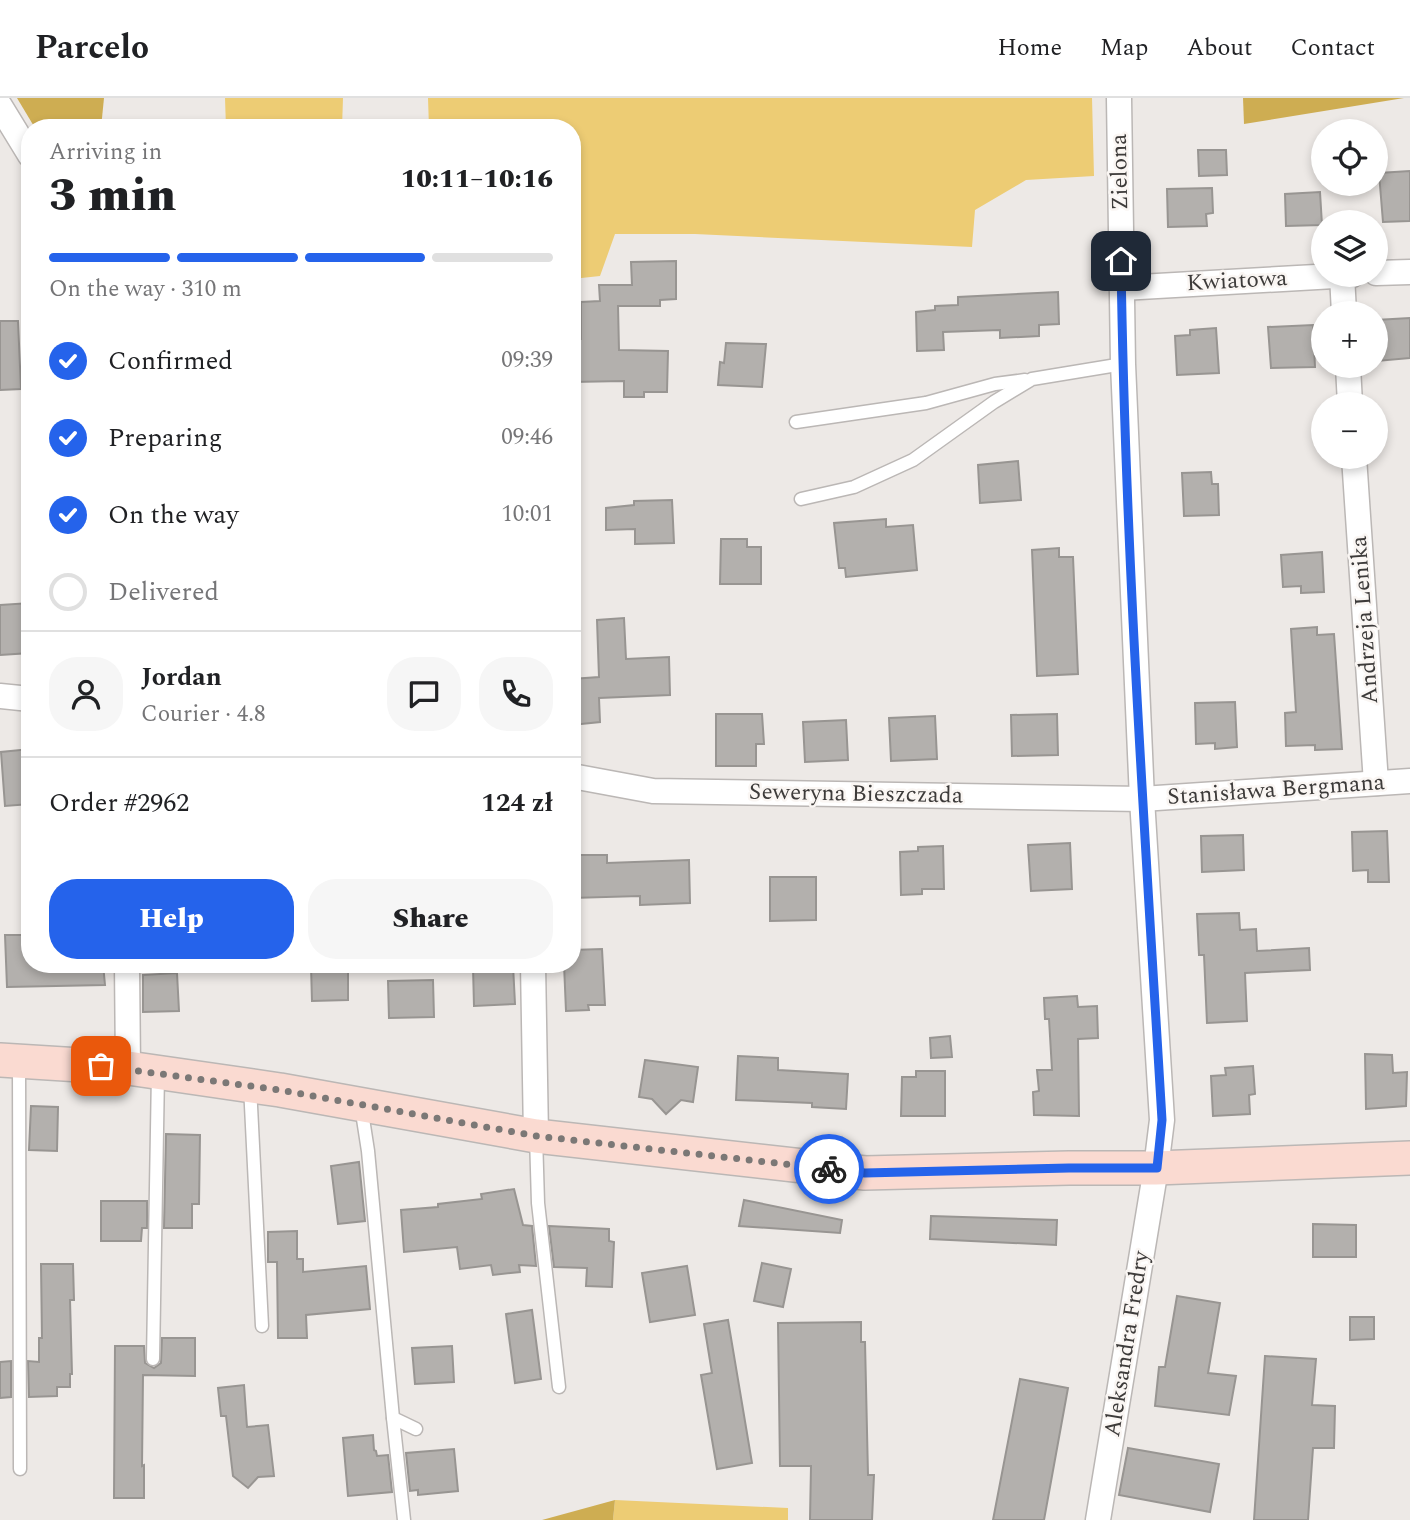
<!DOCTYPE html>
<html lang="en">
<head>
<meta charset="utf-8">
<style>
	:root { --surface:#fff; --page:#f6f6f6; --text:#202124; --muted:#757577; --line:#e0e0e0; --accent:#2563eb }
	body { margin:0; font-family:Spectral,serif; background:var(--page); color:var(--text); height:100vh; display:flex; flex-direction:column; font-size:26px; white-space:nowrap }
	* { box-sizing:border-box; margin:0 }
	p { font-size:23px; color:var(--muted) }
	.icon { flex:none; width:38px; height:38px; fill:none; stroke:currentColor; stroke-width:2; stroke-linecap:round; stroke-linejoin:round }
	.map { position:relative; flex:1; overflow:hidden }
	.sheet { position:absolute; left:21px; top:21px; width:560px; height:854px; display:flex; flex-direction:column; background:var(--surface); border-radius:28px; box-shadow:0 4px 10px #0003 }
	.sheet>* { flex:none }
	.controls { position:absolute; left:1311px; top:21px; display:grid; gap:14px }
	.controls a { display:grid; place-items:center; width:77px; height:77px; border-radius:50%; background:var(--surface); box-shadow:0 4px 10px #0003; font-size:35px }
	.pin { position:absolute; display:grid; place-items:center; width:60px; height:60px; color:#fff; margin:-30px; border-radius:14px; box-shadow:0 4px 10px #0006 }
	.courier { position:absolute; display:grid; place-items:center; width:70px; height:70px; margin:-35px; border:5px solid #2563eb; border-radius:50%; background:#fff; color:#222; box-shadow:0 2px 9px #0007 }
	.overview em { font-style:normal; font-weight:800 }
	.overview div { display:flex; flex-direction:column-reverse }
	.overview { display:flex; align-items:center; justify-content:space-between; height:119px; padding:0 28px }
	h1 { font-size:46px; font-weight:800; line-height:52px }
	.bar { display:grid; grid-template-columns:repeat(4,1fr); gap:10px 7px; align-content:center; height:84px; padding:0 28px }
	.bar i { height:9px; border-radius:5px; background:var(--line) }
	.bar .active { background:var(--accent) }
	.bar p { grid-column:span 4 }
	.line { display:flex; align-items:center; gap:18px; padding:0 28px; border-top:2px solid var(--line) }
	.line div { flex:1 }
	.round { display:grid; place-items:center; flex:none; width:74px; height:74px; border-radius:28px; background:var(--page) }
	ol { padding:0 28px; list-style:none }
	li { display:flex; align-items:center; gap:21px; height:77px }
	li p { margin-inline-start:auto }
	li .icon { padding:7px; border-radius:50%; background:var(--accent); color:#fff; stroke-width:4 }
	li:last-child { color:var(--muted) }
	li i { width:38px; height:38px; border:4px solid var(--line); border-radius:50% }
	.cta { display:flex; gap:14px; margin-top:auto; padding:14px 28px }
	.cta a { flex:1; height:80px; border-radius:28px; background:var(--accent); color:#fff; font-size:28px; font-weight:800; line-height:80px; text-align:center }
	.cta a+a { background:var(--page); color:var(--text) }
	header { display:flex; align-items:center; gap:42px; box-sizing:border-box; height:98px; padding:0 35px; background:var(--surface); border-bottom:2px solid var(--line) }
	header strong { font-size:33px }
	nav { display:flex; gap:38px; margin-inline-start:auto; font-size:24px }
	.map>svg:first-child { display:block }
</style>
</head>
<body>
<header>
<strong>Parcelo</strong>
<nav><a>Home</a><a>Map</a><a>About</a><a>Contact</a></nav>
</header>
<div class="map">
<svg width="1410" height="1422" viewBox="0 0 1410 1422">
	<rect width="100%" height="100%" fill="#ede9e6"/>
	<g fill="#edcc74">
		<polygon points="225,0 343,0 342,30 226,30"/>
		<polygon points="428,0 1092,0 1094,78 1026,82 975,112 972,149 695,136 615,136 600,178 572,181 572,30 429,30"/>
		<polygon points="615,1402 788,1410 788,1422 613,1422"/>
	</g>
	<g fill="#cead52">
		<polygon points="17,0 104,0 101,30 35,30"/>
		<polygon points="1243,0 1404,0 1244,26"/>
		<polygon points="615,1402 613,1422 542,1422"/>
	</g>
	<g fill="#b3b0ad" stroke="#989592" stroke-width="2">
		<polygon points="1198,52 1226,52 1227,77 1199,78"/>
		<polygon points="1410,73 1410,123 1383,124 1379,75"/>
		<polygon points="1212,90 1213,115 1206,116 1207,128 1168,129 1167,91"/>
		<polygon points="1320,94 1322,127 1286,128 1285,96"/>
		<polygon points="676,163 676,201 660,202 660,208 618,208 619,252 668,253 667,294 644,294 644,299 624,299 624,283 572,284 572,241 581,241 581,204 600,203 599,187 632,187 631,164"/>
		<polygon points="1058,194 1059,226 1039,227 1039,238 1000,240 1000,232 943,234 944,252 917,253 916,214 935,212 935,208 958,207 958,199"/>
		<polygon points="1410,220 1410,260 1377,263 1376,222"/>
		<polygon points="0,223 18,223 21,291 0,292"/>
		<polygon points="1313,227 1315,269 1271,270 1268,229"/>
		<polygon points="1216,230 1219,275 1177,277 1175,238 1190,237 1190,232"/>
		<polygon points="726,245 766,246 762,289 718,287 720,264 724,265"/>
		<polygon points="1018,363 1021,402 980,405 978,367"/>
		<polygon points="1211,374 1212,386 1218,386 1219,417 1184,418 1182,375"/>
		<polygon points="672,402 674,445 635,446 635,431 606,432 606,410 634,407 634,403"/>
		<polygon points="886,421 886,429 913,427 917,472 846,479 845,470 839,470 834,425"/>
		<polygon points="721,441 747,441 747,449 761,449 761,486 720,486"/>
		<polygon points="1059,450 1059,459 1073,459 1078,576 1037,578 1032,452"/>
		<polygon points="1322,454 1324,494 1301,495 1301,488 1283,489 1281,457"/>
		<polygon points="30,505 30,555 0,557 0,507"/>
		<polygon points="624,520 626,561 669,559 670,597 599,600 600,624 572,627 572,581 599,579 597,522"/>
		<polygon points="1317,529 1317,537 1334,536 1342,651 1315,652 1315,647 1286,648 1285,615 1296,614 1291,531"/>
		<polygon points="1235,604 1237,649 1215,651 1215,645 1196,646 1195,605"/>
		<polygon points="716,616 762,616 764,646 756,646 756,668 716,668"/>
		<polygon points="1057,616 1058,657 1012,658 1011,617"/>
		<polygon points="935,618 937,661 891,663 889,620"/>
		<polygon points="846,622 848,662 805,664 803,624"/>
		<polygon points="30,651 30,706 5,708 1,654"/>
		<polygon points="1387,733 1389,784 1368,784 1368,772 1353,773 1352,734"/>
		<polygon points="1243,737 1244,772 1202,774 1201,738"/>
		<polygon points="1070,745 1072,791 1031,793 1028,747"/>
		<polygon points="943,748 944,791 922,791 922,796 901,797 900,754 918,753 918,749"/>
		<polygon points="572,757 607,757 607,765 689,762 690,805 640,807 640,798 572,800"/>
		<polygon points="770,779 816,779 816,822 770,823"/>
		<polygon points="1239,815 1240,832 1256,831 1257,853 1309,850 1310,872 1245,875 1247,923 1207,925 1204,857 1199,857 1197,816"/>
		<polygon points="5,837 30,837 30,866 103,866 105,887 7,889"/>
		<polygon points="602,851 605,907 588,907 589,912 566,913 564,866 572,866 572,852"/>
		<polygon points="513,867 515,906 474,908 473,869"/>
		<polygon points="311,868 348,868 348,902 312,903"/>
		<polygon points="177,875 179,913 143,914 143,877"/>
		<polygon points="433,882 434,919 389,920 388,883"/>
		<polygon points="1077,898 1078,909 1097,908 1098,940 1078,941 1079,1018 1034,1017 1033,994 1039,993 1037,972 1052,972 1049,921 1045,921 1044,900"/>
		<polygon points="950,938 952,959 931,960 930,940"/>
		<polygon points="1365,956 1392,957 1393,975 1407,974 1406,1008 1366,1011"/>
		<polygon points="738,958 778,960 778,972 848,976 846,1011 812,1009 812,1005 736,1002"/>
		<polygon points="645,962 698,969 693,1004 681,1002 666,1016 652,1001 639,999"/>
		<polygon points="1253,968 1255,996 1249,997 1250,1016 1213,1018 1211,978 1226,977 1225,970"/>
		<polygon points="916,973 945,973 945,1018 901,1018 902,979 916,979"/>
		<polygon points="31,1008 58,1009 57,1053 29,1052"/>
		<polygon points="166,1036 200,1037 199,1106 192,1106 192,1130 164,1130"/>
		<polygon points="359,1064 365,1123 338,1126 331,1068"/>
		<polygon points="514,1091 523,1127 532,1128 536,1168 519,1167 520,1174 493,1177 491,1167 460,1171 457,1149 404,1154 401,1112 438,1109 438,1106 482,1101 481,1096"/>
		<polygon points="744,1102 842,1122 840,1135 739,1128"/>
		<polygon points="101,1103 147,1103 147,1130 142,1130 141,1143 101,1143"/>
		<polygon points="931,1118 1057,1122 1056,1147 930,1141"/>
		<polygon points="1313,1126 1356,1127 1356,1159 1313,1159"/>
		<polygon points="549,1128 609,1131 609,1143 614,1144 612,1189 586,1188 587,1170 554,1169"/>
		<polygon points="297,1133 297,1161 303,1161 303,1174 366,1168 370,1211 306,1217 307,1240 278,1240 277,1164 268,1164 268,1134"/>
		<polygon points="762,1165 791,1171 783,1209 754,1203"/>
		<polygon points="41,1166 73,1166 74,1202 70,1202 72,1276 70,1276 70,1289 57,1289 57,1298 29,1299 28,1263 39,1264 39,1240 42,1240"/>
		<polygon points="687,1168 695,1217 650,1224 642,1175"/>
		<polygon points="1177,1198 1220,1205 1208,1275 1236,1278 1229,1317 1155,1308 1159,1269 1165,1269"/>
		<polygon points="532,1212 541,1281 515,1285 506,1216"/>
		<polygon points="1350,1219 1374,1219 1374,1241 1350,1242"/>
		<polygon points="728,1222 752,1365 717,1371 701,1277 712,1275 704,1226"/>
		<polygon points="861,1224 861,1244 865,1244 868,1377 874,1377 872,1422 810,1422 811,1368 780,1368 778,1225"/>
		<polygon points="162,1240 195,1240 195,1278 143,1277 142,1368 144,1367 144,1400 114,1400 115,1248 144,1248 145,1265 154,1270 161,1265"/>
		<polygon points="452,1248 454,1284 415,1286 412,1250"/>
		<polygon points="1265,1258 1316,1261 1312,1307 1335,1308 1334,1350 1313,1350 1308,1422 1254,1422"/>
		<polygon points="11,1263 11,1299 0,1300 0,1264"/>
		<polygon points="1020,1281 1068,1290 1044,1422 993,1422"/>
		<polygon points="244,1287 247,1329 268,1327 274,1378 258,1379 248,1390 233,1378 226,1318 221,1318 218,1290"/>
		<polygon points="373,1337 374,1352 376,1353 377,1358 388,1357 392,1394 348,1398 343,1340"/>
		<polygon points="1128,1350 1219,1366 1210,1414 1119,1397"/>
		<polygon points="454,1351 458,1393 418,1397 418,1392 410,1393 406,1355"/>
	</g>
	<g fill="none" stroke-linecap="round" stroke-linejoin="round">
		<g stroke="#bbb7b5" stroke-width="15">
			<g id="lane">
				<polyline points="796,324 926,305 995,286 1025,282"/>
				<polyline points="801,401 854,389 913,362 994,304 1032,281 1123,266"/>
				<polyline points="19,965 20,1371"/>
				<polyline points="250,988 262,1228"/>
				<polyline points="361,1008 368,1053 393,1320 416,1331"/>
				<polyline points="536,1038 538,1105 559,1289"/>
				<polyline points="153,1261 158,975"/>
				<polyline points="393,1320 404,1422"/>
			</g>
		</g>
		<g stroke="#bbb7b5" stroke-width="27">
			<g id="street">
				<polyline points="0,8 30,57"/>
				<polyline points="1376,175 1410,174"/>
				<polyline points="1342,177 1344,215"/>
				<polyline points="1122,190 1352,177"/>
				<polyline points="1348,268 1350,306"/>
				<polyline points="1354,359 1376,685"/>
				<polyline points="0,598 30,601"/>
				<polyline points="572,678 653,693 1142,701 1410,683"/>
				<polyline points="127,866 128,970"/>
				<polyline points="533,866 536,1038"/>
				<polyline points="1098,1422 1156,1070 1162,1022 1142,701 1123,266 1119,0"/>
			</g>
		</g>
		<g stroke="#bbb7b5" stroke-width="36">
			<polyline id="secondary" points="0,962 128,970 280,992 536,1038 865,1075 1069,1070 1156,1070 1410,1060"/>
		</g>
		<use href="#lane" stroke="#fff" stroke-width="12"/>
		<use href="#street" stroke="#fff" stroke-width="24"/>
		<use href="#secondary" stroke="#fadad1" stroke-width="33"/>
	</g>
	<g fill="none" stroke-linecap="round" stroke-linejoin="round">
		<polyline stroke="#7b7876" stroke-width="7" stroke-dasharray="0 12.6" points="101,968 280,992 536,1038 829,1071"/>
		<path stroke="#2563eb" stroke-width="9" d="M829,1071L865,1075L1069,1070H1157L1162,1022C1145,736 1125,449 1121,163"/>
	</g>
	<g text-anchor="middle" dominant-baseline="central" stroke-width="5" stroke-linejoin="round" paint-order="stroke">
		<g font-size="23" fill="#3d3b3a" stroke="#faf6f3">
			<text transform="translate(1120 74) rotate(-91)">Zielona</text>
			<text transform="translate(1237 183) rotate(-3)">Kwiatowa</text>
			<text transform="translate(1365 522) rotate(-94)">Andrzeja Lenika</text>
			<text transform="translate(1276 692) rotate(-4)">Stanisława Bergmana</text>
			<text transform="translate(856 696) rotate(1)">Seweryna Bieszczada</text>
			<text transform="translate(1127 1246) rotate(-81)">Aleksandra Fredry</text>
		</g>
	</g>
</svg>
<div class="controls">
<a><svg class="icon" aria-label="locate" viewBox="0 0 24 24"><circle cx="12" cy="12" r="6"/><path d="M12 2v4M12 18v4M2 12h4M18 12h4"/></svg></a>
<a><svg class="icon" aria-label="layers" viewBox="0 0 24 24"><path d="M12 4l9 5-9 5-9-5zM3 14l9 5 9-5"/></svg></a>
<a>+</a>
<a>−</a>
</div>
<div class="pin" style="left:101px;top:968px;background:#ea580c"><svg class="icon" aria-label="bag" viewBox="0 0 24 24"><path d="M5 8h14l-1 12H6zM9 8a3 3 0 0 1 6 0"/></svg></div>
<div class="pin" style="left:1121px;top:163px;background:#1f2937"><svg class="icon" aria-label="home" viewBox="0 0 24 24"><path d="M3 11l9-7 9 7M6 9v11h12V9"/></svg></div>
<div class="courier" style="left:829px;top:1071px"><svg class="icon" aria-label="bike" viewBox="0 0 24 24"><circle cx="6" cy="16" r="4"/><circle cx="18" cy="16" r="4"/><path d="M6 16l4-8h5l3 8M10 8l3 8H6M13 5h3"/></svg></div>
<section class="sheet">
<div class="overview"><div><h1>3 min</h1><p>Arriving in</p></div><em>10:11–10:16</em></div>
<div class="bar"><i class="active"></i><i class="active"></i><i class="active"></i><i></i><p>On the way · 310 m</p></div>
<ol>
<li><svg class="icon" aria-label="check" viewBox="0 0 24 24"><path d="M5 12l5 5 9-10"/></svg>Confirmed<p>09:39</p></li>
<li><svg class="icon" aria-label="check" viewBox="0 0 24 24"><path d="M5 12l5 5 9-10"/></svg>Preparing<p>09:46</p></li>
<li><svg class="icon" aria-label="check" viewBox="0 0 24 24"><path d="M5 12l5 5 9-10"/></svg>On the way<p>10:01</p></li>
<li><i></i>Delivered</li>
</ol>
<div class="line" style="height:126px"><a class="round"><svg class="icon" aria-label="person" viewBox="0 0 24 24"><circle cx="12" cy="8" r="4"/><path d="M4 21q1-7 8-7t8 7"/></svg></a><div><b>Jordan</b><p>Courier · 4.8</p></div><a class="round"><svg class="icon" aria-label="chat" viewBox="0 0 24 24"><path d="M4 5h16v11H9l-5 4z"/></svg></a><a class="round"><svg class="icon" aria-label="phone" viewBox="0 0 24 24"><path d="M5 4h4l2 5-3 2q2 4 5 5l2-3 5 2v4C11 20 4 13 5 4z"/></svg></a></div>
<div class="line" style="height:91px"><div>Order #2962</div><b>124 zł</b></div>
<div class="cta"><a>Help</a><a>Share</a></div>
</section>
</div>
</body>
</html>
